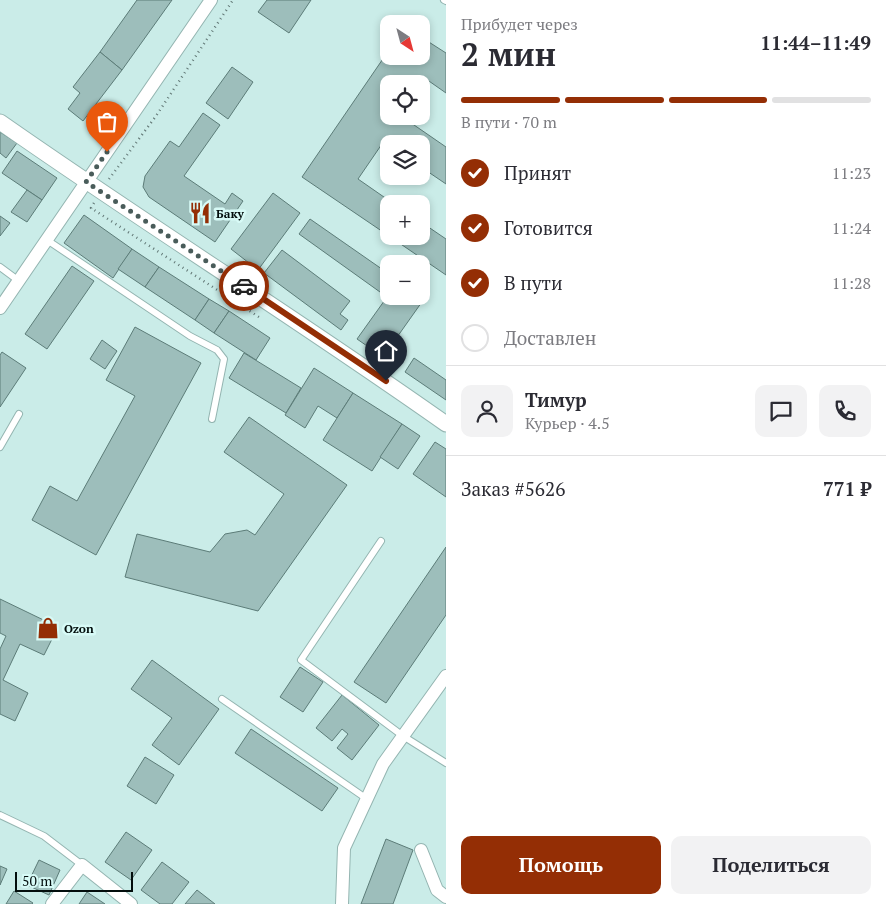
<!DOCTYPE html>
<html lang="ru">
<head>
<meta charset="utf-8">
<style>
	:root { --surface:#fff; --page:#f2f2f3; --text:#2b2b33; --muted:#7c7c81; --line:#e1e1e2; --accent:#942e05 }
	body { margin:0; font-family:"PT Serif",serif; background:var(--page); color:var(--text); height:100vh; display:flex; flex-direction:column; font-size:19px; white-space:nowrap }
	* { box-sizing:border-box; margin:0 }
	p { font-size:16px; color:var(--muted) }
	.icon { flex:none; width:28px; height:28px; fill:none; stroke:currentColor; stroke-width:2; stroke-linecap:round; stroke-linejoin:round }
	.map { position:relative; flex:1; overflow:hidden }
	.panel { display:flex; flex-direction:column; background:var(--surface); width:440px }
	.panel>* { flex:none }
	.needle { width:32px; rotate:144deg }
	.tools { position:absolute; left:380px; top:15px; display:grid; gap:10px }
	.tools a { display:grid; place-items:center; width:50px; height:50px; border-radius:10px; background:var(--surface); box-shadow:0 2px 8px #0003; font-size:25px }
	.scale { position:absolute; left:15px; bottom:12px; width:118px; box-sizing:border-box; padding-left:5px; border:2px solid #030e0d; border-top:0; font-size:14px; line-height:18px; white-space:nowrap; color:#030e0d; -webkit-text-stroke:4px #d7faf6; paint-order:stroke }
	.pin { position:absolute; display:grid; place-items:center; width:42px; height:42px; color:#fff; margin:-51px -21px; border-radius:50% 50% 50% 0; rotate:-45deg; box-shadow:0 0 5px #0007 }
	.pin .icon { rotate:45deg }
	.courier { position:absolute; display:grid; place-items:center; width:50px; height:50px; margin:-25px; border:4px solid #942e05; border-radius:50%; background:#fff; color:#222; box-shadow:0 1px 6px #0007 }
	.overview em { font-style:normal; font-weight:700 }
	.overview div { display:flex; flex-direction:column-reverse }
	.overview { display:flex; align-items:center; justify-content:space-between; height:85px; padding:0 15px }
	h1 { font-size:32px; font-weight:700; line-height:38px }
	.bar { display:grid; grid-template-columns:repeat(4,1fr); gap:8px 5px; align-content:center; height:60px; padding:0 15px }
	.bar i { height:6px; border-radius:4px; background:var(--line) }
	.bar .active { background:var(--accent) }
	.bar p { grid-column:span 4 }
	.line { display:flex; align-items:center; gap:12px; padding:0 15px; border-top:1px solid var(--line) }
	.line div { flex:1 }
	.round { display:grid; place-items:center; flex:none; width:52px; height:52px; border-radius:10px; background:var(--page) }
	ol { padding:0 15px; list-style:none }
	li { display:flex; align-items:center; gap:15px; height:55px }
	li p { margin-inline-start:auto }
	li .icon { padding:5px; border-radius:50%; background:var(--accent); color:#fff; stroke-width:4 }
	li:last-child { color:var(--muted) }
	li i { width:28px; height:28px; border:2px solid var(--line); border-radius:50% }
	.cta { display:flex; gap:10px; margin-top:auto; padding:10px 15px }
	.cta a { flex:1; height:58px; border-radius:10px; background:var(--accent); color:#fff; font-size:20px; font-weight:700; line-height:58px; text-align:center }
	.cta a+a { background:var(--page); color:var(--text) }
	main { display:flex; flex:1; min-height:0 }
	.map>svg:first-child { display:block }
</style>
</head>
<body>
<main>
<div class="map">
<svg width="446" height="904" viewBox="0 0 446 904">
	<rect width="100%" height="100%" fill="#caece8"/>
	<g fill="#9dbebb" stroke="#5c7c78">
		<polygon points="137,0 172,0 122,70 100,52"/>
		<polygon points="267,0 311,0 289,33 258,12"/>
		<polygon points="421,37 446,53 446,93 426,79 421,86 421,84 389,84 389,116 401,116 446,147 446,184 421,167 421,144 389,145 384,141 358,179 394,204 389,204 389,236 302,177 389,50 389,56 421,56"/>
		<polygon points="100,52 122,70 83,121 68,109 80,93 73,87"/>
		<polygon points="232,67 253,82 228,119 206,103"/>
		<polygon points="203,113 220,125 184,176 225,204 232,193 243,201 215,242 149,197 143,187 145,176 170,141 179,147"/>
		<polygon points="0,132 17,143 6,158 0,153"/>
		<polygon points="17,151 57,178 42,200 2,173"/>
		<polygon points="27,190 42,200 27,222 11,212"/>
		<polygon points="273,193 300,213 258,270 231,249"/>
		<polygon points="84,215 132,249 113,278 64,243"/>
		<polygon points="0,216 10,223 0,236"/>
		<polygon points="310,219 389,274 389,296 420,296 424,299 383,357 357,339 387,297 299,234"/>
		<polygon points="421,222 446,239 446,275 389,236 421,236"/>
		<polygon points="132,249 159,267 145,287 118,269"/>
		<polygon points="282,250 350,301 340,314 348,320 341,330 264,273"/>
		<polygon points="72,266 94,281 47,349 25,334"/>
		<polygon points="159,267 209,299 195,320 145,287"/>
		<polygon points="209,299 229,311 214,333 195,320"/>
		<polygon points="229,311 270,338 256,360 214,333"/>
		<polygon points="135,327 201,363 96,555 32,520 50,486 77,501 135,396 106,380"/>
		<polygon points="102,340 117,351 105,369 90,359"/>
		<polygon points="2,352 26,368 0,407 0,355"/>
		<polygon points="244,353 301,388 286,413 229,378"/>
		<polygon points="414,358 446,380 446,400 405,372"/>
		<polygon points="314,368 353,393 337,418 318,406 305,428 285,415"/>
		<polygon points="353,393 402,424 372,471 323,440"/>
		<polygon points="249,417 347,485 258,611 125,577 137,534 210,552 225,534 247,530 255,535 284,494 224,452"/>
		<polygon points="402,424 420,436 398,469 380,457"/>
		<polygon points="435,442 446,449 446,497 413,474"/>
		<polygon points="446,547 446,615 386,703 354,682"/>
		<polygon points="0,599 58,627 44,655 20,644 3,680 28,693 15,721 0,714 0,649 6,636 0,633"/>
		<polygon points="152,660 219,709 179,765 152,745 172,718 131,689"/>
		<polygon points="300,667 323,682 303,712 280,697"/>
		<polygon points="342,695 379,725 352,760 337,748 348,734 342,729 332,741 316,728"/>
		<polygon points="251,729 338,788 322,811 235,753"/>
		<polygon points="145,757 174,775 156,804 127,786"/>
		<polygon points="126,832 152,850 131,880 105,862"/>
		<polygon points="386,839 413,850 393,904 361,904"/>
		<polygon points="39,860 60,870 49,895 27,885"/>
		<polygon points="162,862 189,882 172,904 160,904 141,890"/>
		<polygon points="0,866 7,869 0,885"/>
		<polygon points="197,890 215,904 185,904"/>
		<polygon points="14,891 33,903 32,904 6,904"/>
		<polygon points="87,892 105,904 79,904"/>
	</g>
	<g fill="none" stroke-linecap="round" stroke-linejoin="round">
		<g stroke="#94b5b1" stroke-width="8">
			<g id="service">
				<polyline points="444,0 446,1"/>
				<polyline points="47,240 190,336 217,350 224,359 212,419"/>
				<polyline points="0,267 19,281"/>
				<polyline points="0,447 19,414"/>
				<polyline points="381,541 301,660 403,736 446,763"/>
				<polyline points="222,699 367,799"/>
				<polyline points="0,815 44,836 82,865"/>
			</g>
		</g>
		<g stroke="#94b5b1" stroke-width="14">
			<g id="minor">
				<polyline points="0,308 211,0"/>
				<polyline points="421,850 437,890 446,897"/>
				<polyline points="52,904 82,865 131,904"/>
				<polyline points="342,904 344,848 383,764 446,676"/>
			</g>
		</g>
		<g stroke="#94b5b1" stroke-width="17">
			<path id="tertiary" d="M0,122C147,225 299,320 446,424"/>
		</g>
		<g stroke="#617775" stroke-width="2.5" stroke-dasharray="1 4" stroke-linecap="butt">
			<polyline points="109,179 156,116 233,0"/>
			<polyline points="94,203 91,208 262,319"/>
		</g>
		<use href="#service" stroke="#fff" stroke-width="6"/>
		<use href="#minor" stroke="#fff" stroke-width="12"/>
		<use href="#tertiary" stroke="#fff" stroke-width="15"/>
	</g>
	<g fill="none" stroke-linecap="round" stroke-linejoin="round">
		<polyline stroke="#495c5a" stroke-width="5" stroke-dasharray="0 9" points="107,152 86,182 244,286"/>
		<polyline stroke="#942e05" stroke-width="6" points="244,286 386,381"/>
	</g>
	<defs>
		<g id="restaurant-bare" transform="scale(1.725)"><path d="M-5-6h1v4h1v-4h1v4h1v-4h1v5L-1.5 .5V6h-2V.5L-5-1ZM5-6V6H3V1.5H1.5Q1.5-4 5-6Z" fill="#942e05" stroke="#d7faf6" stroke-width="2.5" paint-order="stroke"/></g>
		<g id="shop-bare" transform="scale(1.725)"><path d="M-5-2.5h2.3a2.7 3.5 0 0 1 5.4 0H5L5.5 6h-11ZM-1.5-2.5h3a1.5 2.3 0 0 0-3 0Z" fill="#942e05" stroke="#d7faf6" stroke-width="2.5" paint-order="stroke"/></g>
	</defs>
	<g fill-rule="evenodd">
		<use href="#restaurant-bare" x="200" y="213"/>
		<use href="#shop-bare" x="48" y="628"/>
	</g>
	<g text-anchor="middle" dominant-baseline="central" stroke-width="5" stroke-linejoin="round" paint-order="stroke">
		<g font-size="12" font-weight="bold" fill="#030e0d" stroke="#d7faf6" text-anchor="start">
			<text x="216" y="213">Баку</text>
			<text x="64" y="628">Ozon</text>
		</g>
	</g>
</svg>
<div class="tools">
<a><svg class="needle" viewBox="-14 -14 28 28"><path d="M0-13l5 13h-10z" fill="#e53935"/><path d="M0 13l5-13h-10z" fill="#7c7c81"/></svg></a>
<a><svg class="icon" aria-label="locate" viewBox="0 0 24 24"><circle cx="12" cy="12" r="6"/><path d="M12 2v4M12 18v4M2 12h4M18 12h4"/></svg></a>
<a><svg class="icon" aria-label="layers" viewBox="0 0 24 24"><path d="M12 4l9 5-9 5-9-5zM3 14l9 5 9-5"/></svg></a>
<a>+</a>
<a>−</a>
</div>
<div class="scale">50 m</div>
<div class="pin" style="left:107px;top:152px;background:#ea580c"><svg class="icon" aria-label="bag" viewBox="0 0 24 24"><path d="M5 8h14l-1 12H6zM9 8a3 3 0 0 1 6 0"/></svg></div>
<div class="pin" style="left:386px;top:381px;background:#1f2937"><svg class="icon" aria-label="home" viewBox="0 0 24 24"><path d="M3 11l9-7 9 7M6 9v11h12V9"/></svg></div>
<div class="courier" style="left:244px;top:286px"><svg class="icon" aria-label="car" viewBox="0 0 24 24"><path d="M5 17H2v-5l4-1 3-4h7l3 4 3 1v5h-3M9 17h6M6 11h13"/><circle cx="7" cy="17" r="2"/><circle cx="17" cy="17" r="2"/></svg></div>
</div>
<section class="panel">
<div class="overview"><div><h1>2 мин</h1><p>Прибудет через</p></div><em>11:44–11:49</em></div>
<div class="bar"><i class="active"></i><i class="active"></i><i class="active"></i><i></i><p>В пути · 70 m</p></div>
<ol>
<li><svg class="icon" aria-label="check" viewBox="0 0 24 24"><path d="M5 12l5 5 9-10"/></svg>Принят<p>11:23</p></li>
<li><svg class="icon" aria-label="check" viewBox="0 0 24 24"><path d="M5 12l5 5 9-10"/></svg>Готовится<p>11:24</p></li>
<li><svg class="icon" aria-label="check" viewBox="0 0 24 24"><path d="M5 12l5 5 9-10"/></svg>В пути<p>11:28</p></li>
<li><i></i>Доставлен</li>
</ol>
<div class="line" style="height:90px"><a class="round"><svg class="icon" aria-label="person" viewBox="0 0 24 24"><circle cx="12" cy="8" r="4"/><path d="M4 21q1-7 8-7t8 7"/></svg></a><div><b>Тимур</b><p>Курьер · 4.5</p></div><a class="round"><svg class="icon" aria-label="chat" viewBox="0 0 24 24"><path d="M4 5h16v11H9l-5 4z"/></svg></a><a class="round"><svg class="icon" aria-label="phone" viewBox="0 0 24 24"><path d="M5 4h4l2 5-3 2q2 4 5 5l2-3 5 2v4C11 20 4 13 5 4z"/></svg></a></div>
<div class="line" style="height:65px"><div>Заказ #5626</div><b>771 ₽</b></div>
<div class="cta"><a>Помощь</a><a>Поделиться</a></div>
</section>
</main>
</body>
</html>
